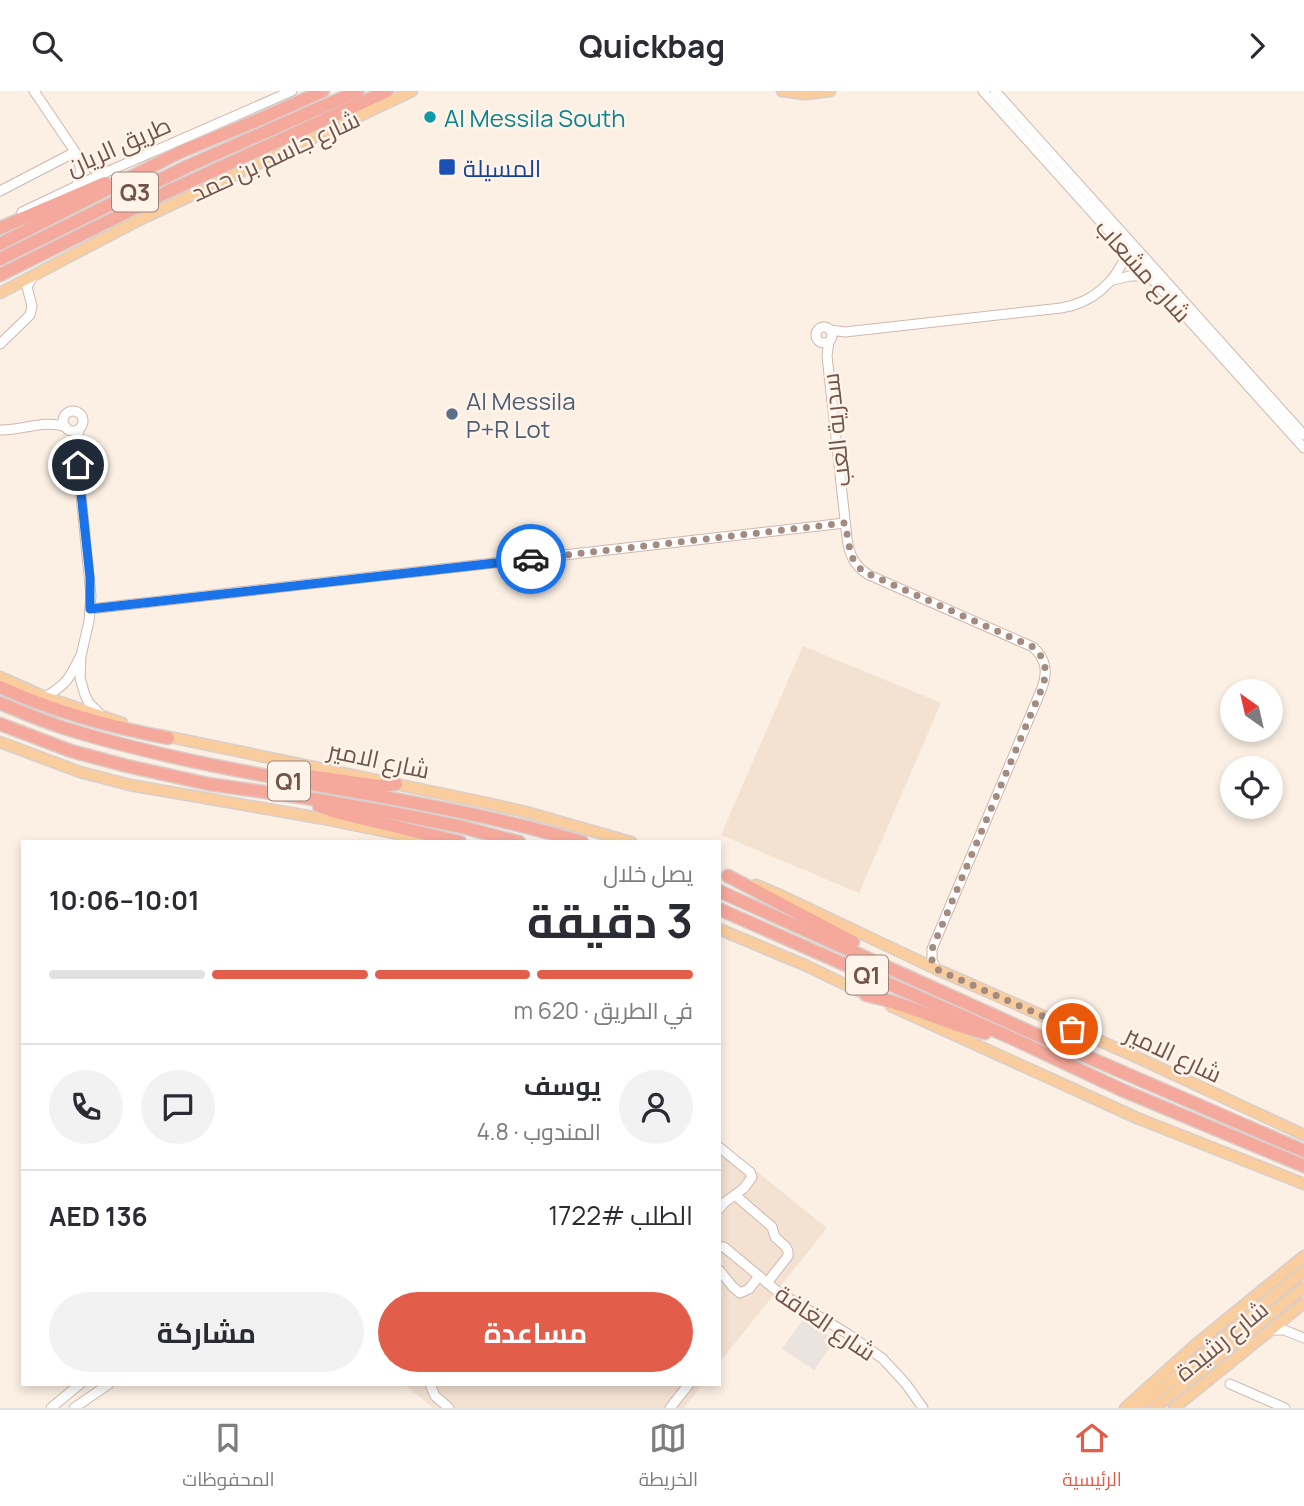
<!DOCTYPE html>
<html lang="ar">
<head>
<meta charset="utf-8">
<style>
	:root { --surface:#fff; --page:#f2f2f3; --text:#2b2b33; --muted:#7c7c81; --line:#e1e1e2; --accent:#e35d4b }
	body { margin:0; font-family:Manrope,Cairo,sans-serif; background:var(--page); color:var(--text); direction:rtl; height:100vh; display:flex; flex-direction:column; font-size:26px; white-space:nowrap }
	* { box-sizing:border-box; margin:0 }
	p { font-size:23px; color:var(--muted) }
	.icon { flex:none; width:38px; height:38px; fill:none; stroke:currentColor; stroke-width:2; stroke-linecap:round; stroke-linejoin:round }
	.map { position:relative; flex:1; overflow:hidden; direction:ltr }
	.side { position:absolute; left:21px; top:749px; width:700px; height:546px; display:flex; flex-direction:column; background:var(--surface); border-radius:0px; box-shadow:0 4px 10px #0003; direction:rtl }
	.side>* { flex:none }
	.needle { width:46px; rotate:326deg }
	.fabs { position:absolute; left:1220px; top:588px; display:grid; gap:14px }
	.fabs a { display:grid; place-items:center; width:63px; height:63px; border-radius:50%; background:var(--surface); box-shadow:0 4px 10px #0003; font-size:35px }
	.pin { position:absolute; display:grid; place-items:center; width:60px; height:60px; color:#fff; margin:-30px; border:4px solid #fff; border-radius:50%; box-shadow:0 2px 7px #0007 }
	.courier { position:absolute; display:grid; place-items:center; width:70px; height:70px; margin:-35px; border:5px solid #1a73e8; border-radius:50%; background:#fff; color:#222; box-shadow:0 2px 9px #0007 }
	.headline em { font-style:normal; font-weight:700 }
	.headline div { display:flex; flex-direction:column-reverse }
	.headline { display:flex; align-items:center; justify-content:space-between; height:119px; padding:0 28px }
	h1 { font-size:46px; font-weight:700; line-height:52px }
	.bar { display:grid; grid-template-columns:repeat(4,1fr); gap:10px 7px; align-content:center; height:84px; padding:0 28px }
	.bar i { height:9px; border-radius:5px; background:var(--line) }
	.bar .active { background:var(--accent) }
	.bar p { grid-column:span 4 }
	.line { display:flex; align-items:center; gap:18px; padding:0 28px; border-top:2px solid var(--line) }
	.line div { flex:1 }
	.round { display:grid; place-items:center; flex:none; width:74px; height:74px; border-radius:37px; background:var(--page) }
	.action { display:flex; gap:14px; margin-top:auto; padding:14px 28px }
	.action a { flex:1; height:80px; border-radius:42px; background:var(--accent); color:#fff; font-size:28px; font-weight:700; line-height:80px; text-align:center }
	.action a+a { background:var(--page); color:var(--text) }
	header { display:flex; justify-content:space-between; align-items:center; height:91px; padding:0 28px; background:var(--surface); font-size:32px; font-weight:700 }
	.tabs { display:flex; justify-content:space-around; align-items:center; height:98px; border-top:2px solid var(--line); background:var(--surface); font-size:19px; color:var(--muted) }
	.tabs a { display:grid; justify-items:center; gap:4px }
	.tabs .active { color:var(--accent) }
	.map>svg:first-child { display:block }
</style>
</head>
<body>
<header><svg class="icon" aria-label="forward" viewBox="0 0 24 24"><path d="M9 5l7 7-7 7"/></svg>Quickbag<svg class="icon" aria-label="search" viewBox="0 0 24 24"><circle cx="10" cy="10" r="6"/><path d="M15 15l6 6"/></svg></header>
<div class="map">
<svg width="1304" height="1317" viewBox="0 0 1304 1317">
	<rect width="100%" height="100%" fill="#fcf0e4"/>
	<g fill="#f3e1d2">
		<polygon points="803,555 941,612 859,802 721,744"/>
		<polygon points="719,1050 827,1137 719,1272"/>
		<polygon points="404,1293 703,1293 684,1317 433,1317"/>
	</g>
	<polygon fill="#ebe3de" points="804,1227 835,1249 814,1279 782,1258"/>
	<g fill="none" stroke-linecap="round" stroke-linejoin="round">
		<g stroke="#cfb8ad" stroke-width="11">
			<g id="minor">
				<polyline points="34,0 80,68 102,83"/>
				<polyline points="983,0 1304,357"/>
				<polyline points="995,0 1304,344"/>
				<polyline points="77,94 81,81 78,66"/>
				<polyline points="0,100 75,61"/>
				<polyline points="22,121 102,83 292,0"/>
				<polyline points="1113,189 1130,185 1149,185"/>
				<circle cx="824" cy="244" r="8"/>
				<path d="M830,239L845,241L1061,217C1093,212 1116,191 1128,160"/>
				<path d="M829,251L827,265L847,447C849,463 854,475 869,484L1033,556C1046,568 1048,580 1042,597L932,858V869L936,878"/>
				<polyline points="0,253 30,224 32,215 27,196 33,185"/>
				<circle cx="73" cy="330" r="10"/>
				<polyline points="79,338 76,354 91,505 89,530 81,565 80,587 85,604 89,612 101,624"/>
				<path d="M0,339C21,340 45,328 66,336"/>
				<polyline points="90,518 845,432"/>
				<path d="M45,606C67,593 69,588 80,566"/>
				<polyline points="719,1056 750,1081 752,1086 744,1097 735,1104"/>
				<polyline points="719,1118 725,1111 735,1104 772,1136 775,1146 786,1156 788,1160 788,1165 767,1192"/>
				<polyline points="719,1156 724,1156 777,1200 848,1243 883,1268 906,1293 923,1317"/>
				<polyline points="719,1179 733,1196 740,1202 749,1198 759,1185"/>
				<polyline points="1271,1239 1284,1239 1304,1247"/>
				<polyline points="430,1293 435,1305 449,1317"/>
				<polyline points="1230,1293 1285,1317"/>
				<polyline points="51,1317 80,1293"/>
				<polyline points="74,1317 109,1293"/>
				<polyline points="670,1317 689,1293"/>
			</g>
		</g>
		<g stroke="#d8cfcc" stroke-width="13">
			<g id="major">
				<polyline points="782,0 805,3 830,0"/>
				<polyline points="0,202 139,129 412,0"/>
				<polyline points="0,586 45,606 122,632"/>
				<polyline points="160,644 482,711 526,721 631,751"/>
				<polyline points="0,651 80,681 130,694 319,727 423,748"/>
				<polyline points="756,794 780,804 936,878 1132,964 1304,1044"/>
				<polyline points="719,838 807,875 873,907"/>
				<polyline points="891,915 1137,1027 1304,1093"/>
				<polyline points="1125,1317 1195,1254 1304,1165"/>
				<polyline points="1138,1317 1304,1180"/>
				<polyline points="1155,1317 1304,1196"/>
				<polyline points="1174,1317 1304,1212"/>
			</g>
		</g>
		<g stroke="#d8cfcc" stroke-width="15">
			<g id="highway">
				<polyline points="0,137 105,92"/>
				<polyline points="0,153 180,61 265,26 323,0"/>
				<polyline points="0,168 188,75 358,0"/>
				<polyline points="0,184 165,102 387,0"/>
				<path d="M0,596C54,621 110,636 168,647"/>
				<path d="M0,612C21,621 43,630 64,637C234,690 413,701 582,751"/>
				<polyline points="0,633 71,660 127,675 208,693 307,707 398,723 462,736 519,751"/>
				<polyline points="309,685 378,695 396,693"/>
				<polyline points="319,715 335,721 460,751"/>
				<polyline points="728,785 853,851"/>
				<polyline points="719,800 1037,944 1304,1060"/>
				<polyline points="719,818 1016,949 1122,999 1304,1075"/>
				<path d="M866,904C908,912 944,933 985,942"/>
			</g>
		</g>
		<use href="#minor" stroke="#fff" stroke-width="9"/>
		<use href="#major" stroke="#f9cd9d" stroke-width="10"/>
		<use href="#highway" stroke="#f5a99c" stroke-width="12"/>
	</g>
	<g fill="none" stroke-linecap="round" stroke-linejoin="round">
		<path stroke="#a38b80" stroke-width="7" stroke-dasharray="0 12.6" d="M531,468L845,432L851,465L862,480L1033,556C1046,568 1048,580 1042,597L932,858V869L936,878L1072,938"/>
		<polyline stroke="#1a73e8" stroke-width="9" points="78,374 90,487 90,518 531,468"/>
	</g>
	<circle fill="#0f9aa8" stroke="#fff4ea" stroke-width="2.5" cx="430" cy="26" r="7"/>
	<rect fill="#1a4fb4" stroke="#fff4ea" stroke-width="2.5" x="438" y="67" width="18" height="18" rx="3.5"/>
	<circle fill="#5c6f8a" stroke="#fff4ea" stroke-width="2.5" cx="452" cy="323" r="7"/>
	<g text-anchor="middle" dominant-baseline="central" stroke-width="5" stroke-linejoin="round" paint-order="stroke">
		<g fill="#fff4ea" stroke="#9d847a" stroke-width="2">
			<rect x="112" y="81.5" width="46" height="39" rx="5"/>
			<rect x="268" y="670.5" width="42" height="39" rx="5"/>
			<rect x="846" y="864.5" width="42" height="39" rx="5"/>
		</g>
		<g font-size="23" font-weight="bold" fill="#73544a">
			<text x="135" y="101">Q3</text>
			<text x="289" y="690">Q1</text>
			<text x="867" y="884">Q1</text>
		</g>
		<g font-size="24" fill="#0d838f" stroke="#fff4ea" text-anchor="start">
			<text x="444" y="26">Al Messila South</text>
		</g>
		<g font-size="24" fill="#73544a" stroke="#fff4ea">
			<text transform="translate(118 54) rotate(-24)">طريق الريان</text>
			<text transform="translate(275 64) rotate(-25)">شارع جاسم بن حمد</text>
			<text transform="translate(1144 179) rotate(48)">شارع مشعاب</text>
			<text transform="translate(835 339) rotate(-96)">سدرية العب</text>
			<text transform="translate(379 668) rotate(12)">شارع الامير</text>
			<text transform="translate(1174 962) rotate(25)">شارع الامير</text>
			<text transform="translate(826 1231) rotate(34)">شارع الغافة</text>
			<text transform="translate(1221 1249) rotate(-39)">شارع رشيدة</text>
		</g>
		<g font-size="24" fill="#164399" stroke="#fff4ea" text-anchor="start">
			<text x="463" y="76">المسيلة</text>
		</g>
		<g font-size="24" fill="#4e5e75" stroke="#fff4ea" text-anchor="start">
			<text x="466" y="309">Al Messila<tspan x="466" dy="28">P+R Lot</tspan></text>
		</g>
	</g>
</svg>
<div class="fabs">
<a><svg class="needle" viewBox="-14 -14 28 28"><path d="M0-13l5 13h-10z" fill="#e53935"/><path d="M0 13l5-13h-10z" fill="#7c7c81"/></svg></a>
<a><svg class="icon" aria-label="locate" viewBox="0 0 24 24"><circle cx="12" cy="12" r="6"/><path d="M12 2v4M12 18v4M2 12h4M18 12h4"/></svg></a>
</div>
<div class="pin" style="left:1072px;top:938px;background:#ea580c"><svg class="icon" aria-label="bag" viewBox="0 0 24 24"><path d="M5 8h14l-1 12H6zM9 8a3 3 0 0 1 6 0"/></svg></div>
<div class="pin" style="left:78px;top:374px;background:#1f2937"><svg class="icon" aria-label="home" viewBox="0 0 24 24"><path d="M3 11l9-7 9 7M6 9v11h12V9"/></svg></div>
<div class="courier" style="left:531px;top:468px"><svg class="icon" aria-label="car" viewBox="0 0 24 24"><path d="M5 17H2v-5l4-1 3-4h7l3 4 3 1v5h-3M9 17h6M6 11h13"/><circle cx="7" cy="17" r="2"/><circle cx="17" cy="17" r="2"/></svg></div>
<section class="side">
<div class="headline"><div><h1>3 دقيقة</h1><p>يصل خلال</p></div><em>10:01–10:06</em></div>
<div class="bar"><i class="active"></i><i class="active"></i><i class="active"></i><i></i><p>في الطريق · 620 m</p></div>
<div class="line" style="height:126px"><a class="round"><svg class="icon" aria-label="person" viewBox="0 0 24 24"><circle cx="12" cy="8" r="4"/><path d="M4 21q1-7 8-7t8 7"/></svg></a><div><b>يوسف</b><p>المندوب · 4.8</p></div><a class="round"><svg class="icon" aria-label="chat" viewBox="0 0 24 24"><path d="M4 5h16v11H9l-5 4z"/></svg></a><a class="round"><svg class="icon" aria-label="phone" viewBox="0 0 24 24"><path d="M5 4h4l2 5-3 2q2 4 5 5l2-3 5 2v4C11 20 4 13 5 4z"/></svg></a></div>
<div class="line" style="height:91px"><div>الطلب #1722</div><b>AED 136</b></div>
<div class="action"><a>مساعدة</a><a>مشاركة</a></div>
</section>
</div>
<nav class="tabs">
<a class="active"><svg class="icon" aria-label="home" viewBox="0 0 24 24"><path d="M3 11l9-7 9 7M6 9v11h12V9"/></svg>الرئيسية</a>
<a><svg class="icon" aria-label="map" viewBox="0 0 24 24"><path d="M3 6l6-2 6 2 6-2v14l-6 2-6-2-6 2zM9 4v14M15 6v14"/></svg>الخريطة</a>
<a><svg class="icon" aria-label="saved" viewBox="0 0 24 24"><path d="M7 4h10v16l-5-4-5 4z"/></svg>المحفوظات</a>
</nav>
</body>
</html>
